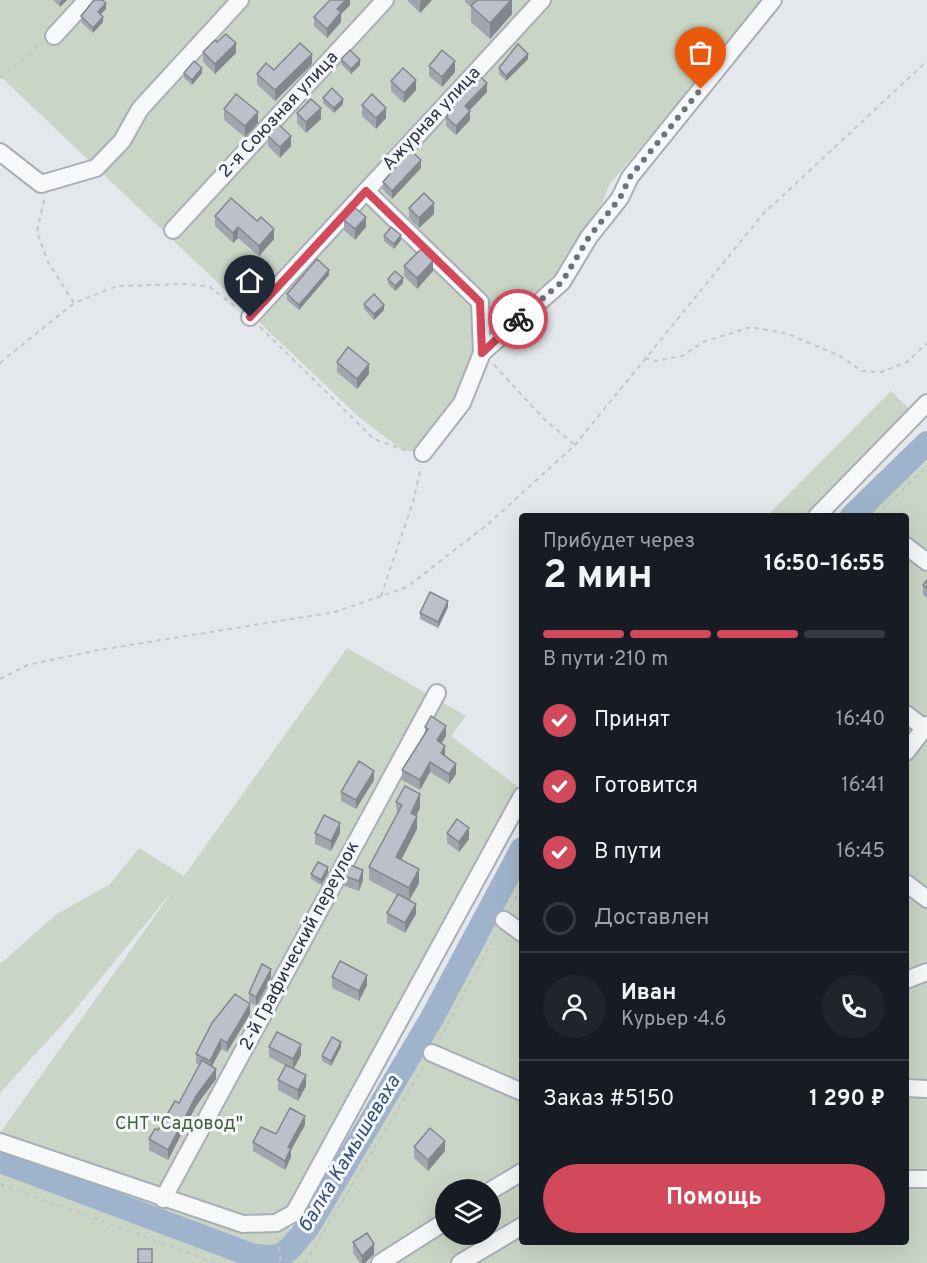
<!DOCTYPE html>
<html lang="ru">
<head>
<meta charset="utf-8">
<style>
	:root { --surface:#171b24; --page:#20242c; --text:#f1f3f6; --muted:#9ea1a6; --line:#363941; --accent:#d1495b }
	body { margin:0; font-family:Overpass,sans-serif; background:var(--page); color:var(--text); height:100vh; display:flex; flex-direction:column; font-size:22px; white-space:nowrap }
	* { box-sizing:border-box; margin:0 }
	p { font-size:20px; color:var(--muted) }
	.icon { flex:none; width:33px; height:33px; fill:none; stroke:currentColor; stroke-width:2; stroke-linecap:round; stroke-linejoin:round }
	.map { position:relative; flex:1; overflow:hidden }
	.details { position:absolute; left:519px; top:513px; width:390px; height:732px; display:flex; flex-direction:column; background:var(--surface); border-radius:6px; box-shadow:0 6px 24px #0002 }
	.details>* { flex:none }
	.tools { position:absolute; left:435px; top:1179px; display:grid; gap:12px }
	.tools a { display:grid; place-items:center; width:66px; height:66px; border-radius:50%; background:var(--surface); box-shadow:0 6px 24px #0002; font-size:30px }
	.pin { position:absolute; display:grid; place-items:center; width:51px; height:51px; color:#fff; margin:-62px -26px; border-radius:50% 50% 50% 0; rotate:-45deg; box-shadow:0 0 6px #0007 }
	.pin .icon { rotate:45deg }
	.courier { position:absolute; display:grid; place-items:center; width:60px; height:60px; margin:-30px; border:4px solid #d1495b; border-radius:50%; background:#fff; color:#222; box-shadow:0 2px 8px #0007 }
	.summary em { font-style:normal; font-weight:700 }
	.summary div { display:flex; flex-direction:column-reverse }
	.summary { display:flex; align-items:center; justify-content:space-between; height:102px; padding:0 24px }
	h1 { font-size:39px; font-weight:700; line-height:45px }
	.bar { display:grid; grid-template-columns:repeat(4,1fr); gap:9px 6px; align-content:center; height:72px; padding:0 24px }
	.bar i { height:8px; border-radius:4px; background:var(--line) }
	.bar .active { background:var(--accent) }
	.bar p { grid-column:span 4 }
	.line { display:flex; align-items:center; gap:15px; padding:0 24px; border-top:2px solid var(--line) }
	.line div { flex:1 }
	.round { display:grid; place-items:center; flex:none; width:63px; height:63px; border-radius:32px; background:var(--page) }
	ol { padding:0 24px; list-style:none }
	li { display:flex; align-items:center; gap:18px; height:66px }
	li p { margin-inline-start:auto }
	li .icon { padding:6px; border-radius:50%; background:var(--accent); color:#fff; stroke-width:4 }
	li:last-child { color:var(--muted) }
	li i { width:33px; height:33px; border:3px solid var(--line); border-radius:50% }
	.button { display:flex; gap:12px; margin-top:auto; padding:12px 24px }
	.button a { flex:1; height:69px; border-radius:36px; background:var(--accent); color:#fff; font-size:24px; font-weight:700; line-height:69px; text-align:center }
	.map>svg:first-child { display:block }
</style>
</head>
<body>
<div class="map">
<svg width="927" height="1263" viewBox="0 0 927 1263">
	<rect width="100%" height="100%" fill="#e4e7ec"/>
	<g fill="#c9d6c5" fill-rule="evenodd">
		<polygon points="0,0 765,0 609,185 592,230 556,276 513,309 480,342 453,401 423,453 402,450 359,417 0,76"/>
		<polygon points="891,391 912,412 809,516 767,516"/>
		<path d="M927,461V1263H0V1133L175,888L70,1016L0,1093V964L57,914L110,884L139,848L184,876L347,648L466,716L451,736L522,790L501,817L288,1216L293,1252L522,865V1242H906V516H868ZM446,1190H490V1234H446Z"/>
	</g>
	<g fill="none" stroke-linecap="round" stroke-linejoin="round">
		<g stroke="#9fb4cc" stroke-width="24">
			<polyline points="852,516 927,443"/>
			<path d="M0,1161L251,1255C286,1261 286,1253 308,1227L432,1018L522,849"/>
		</g>
		<g stroke="#a9aeb7" stroke-width="20">
			<g id="minor">
				<polyline points="54,36 87,0"/>
				<polyline points="0,152 41,184 96,168 122,141 140,109 240,0"/>
				<polyline points="366,191 480,302 482,353"/>
				<polyline points="173,230 385,0"/>
				<polyline points="250,317 542,0"/>
				<polyline points="423,453 462,403 482,353 562,282 589,237 620,198 630,177 773,0"/>
				<polyline points="817,516 927,403"/>
				<polyline points="906,546 927,562"/>
				<polyline points="906,714 927,730"/>
				<polyline points="906,752 927,725"/>
				<polyline points="906,883 927,899"/>
				<polyline points="504,920 522,933"/>
				<polyline points="906,980 927,972"/>
				<polyline points="432,1053 522,1092"/>
				<polyline points="906,1088 927,1089"/>
				<polyline points="0,1142 243,1224 276,1223 294,1213 522,796"/>
				<polyline points="906,1179 927,1179"/>
				<polyline points="490,1191 522,1172"/>
				<polyline points="163,1199 437,693"/>
				<polyline points="380,1263 446,1221"/>
				<polyline points="460,1263 522,1226"/>
			</g>
		</g>
		<g stroke="#c2c5cb" stroke-width="2" stroke-dasharray="4.5 4.5" stroke-linecap="butt">
			<polyline points="0,78 42,43"/>
			<polyline points="44,200 37,232 48,262 74,303"/>
			<polyline points="260,327 374,439 407,451"/>
			<polyline points="645,358 656,361 682,356 703,342 751,327 788,334 840,356 862,371 881,372 907,362 927,343"/>
			<polyline points="0,363 74,303 117,286 189,284 210,287 237,308"/>
			<polyline points="494,365 544,419 575,445"/>
			<polyline points="876,516 927,466"/>
			<polyline points="381,596 413,502 421,467"/>
			<polyline points="0,679 27,665 99,650 335,612 407,587 488,524 575,445 763,214 927,61"/>
			<polyline points="510,908 522,887"/>
			<polyline points="439,1040 496,934"/>
			<polyline points="0,1184 216,1263"/>
			<polyline points="278,1238 281,1263"/>
			<polyline points="305,1263 424,1066"/>
		</g>
		<use href="#minor" stroke="#f7f8fa" stroke-width="16"/>
	</g>
	<g fill="#a1a5ae">
		<polygon points="53,0 67,0 60,7"/>
		<polygon points="350,0 350,5 341,14 341,22 327,38 314,26 314,17"/>
		<polygon points="407,0 432,0 420,13"/>
		<polygon points="465,0 512,0 512,14 490,39 471,22 471,7 465,2"/>
		<polygon points="106,9 100,14 103,22 93,33 81,22 81,16"/>
		<polygon points="217,42 236,53 215,74 203,62 203,52"/>
		<polygon points="341,59 360,65 351,74 341,64"/>
		<polygon points="528,59 506,81 499,74 499,68"/>
		<polygon points="312,64 275,101 257,84 257,74"/>
		<polygon points="429,66 455,72 442,87 429,76"/>
		<polygon points="184,73 202,73 192,85 184,78"/>
		<polygon points="391,81 416,90 404,103 391,91"/>
		<polygon points="487,92 470,110 470,120 456,135 446,126 446,117 447,115 447,110"/>
		<polygon points="323,98 343,104 334,113 323,103"/>
		<polygon points="362,105 386,118 376,129 362,116"/>
		<polygon points="224,109 258,123 245,137 224,120"/>
		<polygon points="297,113 321,119 306,133 297,123"/>
		<polygon points="268,136 291,146 280,158 268,146"/>
		<polygon points="421,168 392,199 383,190 383,182"/>
		<polygon points="409,208 434,214 419,228 409,218"/>
		<polygon points="215,216 274,239 259,256 238,238 233,243 215,226"/>
		<polygon points="344,220 366,227 355,240 344,230"/>
		<polygon points="384,236 401,240 394,249 384,241"/>
		<polygon points="404,266 433,271 417,289 404,276"/>
		<polygon points="329,275 299,310 287,300 287,294"/>
		<polygon points="388,279 403,283 395,291 388,284"/>
		<polygon points="364,304 384,310 374,320 364,309"/>
		<polygon points="337,362 369,374 357,389 337,372"/>
		<polygon points="927,580 927,598 923,595 923,585"/>
		<polygon points="448,607 438,628 420,619 420,613"/>
		<polygon points="425,727 446,736 441,743 445,756 456,774 449,784 430,772 420,790 402,780 402,770 425,733"/>
		<polygon points="374,780 356,809 341,801 341,792"/>
		<polygon points="396,802 420,808 416,816 417,829 401,860 419,883 409,900 416,914 405,933 387,923 387,913 397,895 369,880 369,867 397,815"/>
		<polygon points="315,833 340,833 331,851 315,844"/>
		<polygon points="447,833 469,839 459,852 447,843"/>
		<polygon points="328,873 321,885 311,879 311,874"/>
		<polygon points="344,876 363,880 359,891 344,886"/>
		<polygon points="332,977 367,985 359,1001 332,988"/>
		<polygon points="271,978 256,1006 249,1002 249,993"/>
		<polygon points="250,1014 227,1052 221,1049 212,1066 216,1079 196,1106 168,1160 149,1150 149,1139 158,1130 179,1103 199,1065 196,1063 196,1054"/>
		<polygon points="269,1047 301,1055 294,1069 306,1086 298,1101 278,1090 278,1080 286,1066 269,1057"/>
		<polygon points="341,1047 331,1066 322,1061 322,1056"/>
		<polygon points="305,1125 291,1150 291,1157 285,1170 253,1151 253,1142"/>
		<polygon points="414,1147 445,1151 428,1171 414,1158"/>
		<polygon points="353,1242 374,1254 365,1263 360,1263 353,1253"/>
	</g>
	<g fill="#83868d">
		<polygon points="62,0 67,0 60,7 60,2"/>
		<polygon points="346,0 350,0 350,5 341,14 341,22 327,38 327,29 337,9"/>
		<polygon points="422,0 432,0 420,13 420,2"/>
		<polygon points="511,0 512,0 512,14 490,39 490,23"/>
		<polygon points="106,3 106,9 98,17 98,12"/>
		<polygon points="103,17 103,22 93,33 93,28"/>
		<polygon points="236,43 236,53 215,74 215,64"/>
		<polygon points="312,54 312,64 275,101 275,90"/>
		<polygon points="528,54 528,59 506,81 506,76"/>
		<polygon points="360,60 360,65 351,74 351,69"/>
		<polygon points="455,61 455,72 442,87 442,77"/>
		<polygon points="202,68 202,73 192,85 192,80"/>
		<polygon points="416,80 416,90 404,103 404,93"/>
		<polygon points="487,83 487,92 465,115 465,106"/>
		<polygon points="343,99 343,104 334,113 334,108"/>
		<polygon points="321,108 321,119 306,133 306,122"/>
		<polygon points="386,108 386,118 376,129 376,118"/>
		<polygon points="470,111 470,120 456,135 456,126"/>
		<polygon points="258,112 258,123 245,137 245,126"/>
		<polygon points="291,136 291,146 280,158 280,147"/>
		<polygon points="421,160 421,168 392,199 392,191"/>
		<polygon points="434,203 434,214 419,228 419,218"/>
		<polygon points="366,217 366,227 355,240 355,229"/>
		<polygon points="238,227 238,238 233,243 233,233"/>
		<polygon points="274,229 274,239 259,256 259,246"/>
		<polygon points="401,235 401,240 394,249 394,244"/>
		<polygon points="433,261 433,271 417,289 417,278"/>
		<polygon points="329,270 329,275 299,310 299,305"/>
		<polygon points="403,278 403,283 395,291 395,286"/>
		<polygon points="384,305 384,310 374,320 374,314"/>
		<polygon points="369,364 369,374 357,389 357,379"/>
		<polygon points="448,601 448,607 438,628 438,622"/>
		<polygon points="446,726 446,736 437,750 437,740"/>
		<polygon points="445,746 445,756 441,753"/>
		<polygon points="430,762 430,772 420,790 420,780"/>
		<polygon points="456,764 456,774 449,784 449,774"/>
		<polygon points="374,771 374,780 356,809 356,800"/>
		<polygon points="420,794 420,808 411,826 411,813"/>
		<polygon points="417,816 417,829 396,870 396,857"/>
		<polygon points="340,823 340,833 331,851 331,841"/>
		<polygon points="469,828 469,839 459,852 459,842"/>
		<polygon points="328,867 328,873 321,885 321,880"/>
		<polygon points="419,869 419,883 409,901 409,888"/>
		<polygon points="363,870 363,880 359,891 359,881"/>
		<polygon points="416,904 416,914 405,933 405,923"/>
		<polygon points="271,969 271,978 256,1006 256,997"/>
		<polygon points="367,975 367,985 359,1001 359,991"/>
		<polygon points="250,1004 250,1014 227,1052 227,1043"/>
		<polygon points="221,1039 221,1049 210,1070 210,1061"/>
		<polygon points="341,1042 341,1047 331,1066 331,1061"/>
		<polygon points="301,1044 301,1055 293,1069 293,1059"/>
		<polygon points="216,1069 216,1079 196,1106 168,1160 168,1150 196,1096"/>
		<polygon points="306,1075 306,1086 298,1101 298,1090"/>
		<polygon points="305,1116 305,1125 291,1150 291,1157 285,1170 285,1161 288,1147"/>
		<polygon points="445,1141 445,1151 428,1171 428,1160"/>
		<polygon points="374,1244 374,1254 365,1263 362,1263 362,1256"/>
	</g>
	<g fill="#bbc0ca" stroke="#83868d" stroke-width="1.5">
		<polygon points="94,0 102,0 106,3 98,12 103,17 93,28 81,16"/>
		<polygon points="330,0 346,0 337,9 341,12 327,29 314,17"/>
		<polygon points="477,0 511,0 490,23 471,6"/>
		<polygon points="226,34 236,43 215,64 203,52 215,40 217,42"/>
		<polygon points="300,43 312,54 275,90 257,74 266,63 274,70"/>
		<polygon points="518,44 528,54 506,76 499,68"/>
		<polygon points="350,50 360,60 351,69 341,59"/>
		<polygon points="442,50 455,61 442,77 429,66"/>
		<polygon points="194,61 202,68 192,80 184,73"/>
		<polygon points="403,68 416,80 404,93 391,81"/>
		<polygon points="479,76 487,83 465,106 470,111 456,126 446,117 450,112 447,110"/>
		<polygon points="332,88 343,99 334,108 323,98"/>
		<polygon points="236,94 258,112 245,126 224,109"/>
		<polygon points="372,94 386,108 376,118 362,105"/>
		<polygon points="311,99 321,108 306,122 297,113"/>
		<polygon points="278,124 291,136 280,147 268,136"/>
		<polygon points="410,150 421,160 392,191 383,182"/>
		<polygon points="424,193 434,203 419,218 409,208"/>
		<polygon points="231,198 257,221 261,217 274,229 259,246 238,227 233,233 215,216"/>
		<polygon points="355,208 366,217 355,229 344,220"/>
		<polygon points="391,227 401,235 394,244 384,236"/>
		<polygon points="421,249 433,261 417,278 404,266"/>
		<polygon points="317,259 329,270 299,305 287,294"/>
		<polygon points="395,271 403,278 395,286 388,279"/>
		<polygon points="374,294 384,305 374,314 364,304"/>
		<polygon points="348,347 369,364 357,379 337,362"/>
		<polygon points="927,580 927,588 923,585"/>
		<polygon points="430,592 448,601 438,622 420,613"/>
		<polygon points="431,716 446,726 437,740 445,746 441,753 456,764 449,774 430,762 420,780 402,770 428,729 425,727"/>
		<polygon points="359,761 374,771 356,800 341,792"/>
		<polygon points="405,786 420,794 411,813 417,816 396,857 419,869 409,888 369,867 402,805 396,802"/>
		<polygon points="324,815 340,823 331,841 315,833"/>
		<polygon points="457,819 469,828 459,842 447,833"/>
		<polygon points="318,862 328,867 321,880 311,874"/>
		<polygon points="350,865 363,870 359,881 344,876"/>
		<polygon points="398,894 416,904 405,923 387,913"/>
		<polygon points="340,961 367,975 359,991 332,977"/>
		<polygon points="262,964 271,969 256,997 249,993"/>
		<polygon points="235,994 250,1004 227,1043 221,1039 210,1061 196,1054 212,1023"/>
		<polygon points="277,1032 301,1044 293,1059 269,1047"/>
		<polygon points="332,1037 341,1042 331,1061 322,1056"/>
		<polygon points="202,1060 216,1069 196,1096 168,1150 149,1139 155,1129 158,1130 175,1101 179,1103"/>
		<polygon points="286,1065 306,1075 298,1090 278,1080"/>
		<polygon points="290,1108 305,1116 288,1147 291,1148 285,1161 253,1142 261,1127 276,1134"/>
		<polygon points="430,1128 445,1141 428,1160 414,1147"/>
		<polygon points="367,1233 374,1244 362,1256 353,1242"/>
		<rect x="138" y="1249" width="14" height="14"/>
	</g>
	<g fill="none" stroke-linecap="round" stroke-linejoin="round">
		<polyline stroke="#6c737f" stroke-width="6" stroke-dasharray="0 10.8" points="518,319 562,282 589,237 620,198 630,177 701,89"/>
		<polyline stroke="#d1495b" stroke-width="8" points="250,317 366,191 480,302 482,353 518,319"/>
	</g>
	<g text-anchor="middle" dominant-baseline="central" stroke-width="6" stroke-linejoin="round" paint-order="stroke">
		<g font-size="18" fill="#2b3445" stroke="#f4f6f9">
			<text transform="translate(279 115) rotate(-47)">2-я Союзная улица</text>
			<text transform="translate(432 119) rotate(-47)">Ажурная улица</text>
			<text transform="translate(300 946) rotate(-62)">2-й Графический переулок</text>
		</g>
		<g font-size="18" fill="#3f6138" stroke="#f4f6f9">
			<text x="179" y="1124">СНТ "Садовод"</text>
		</g>
		<g font-size="20" font-style="italic" fill="#34527a" stroke="#f4f6f9">
			<text transform="translate(350 1154) rotate(-59)">балка Камышеваха</text>
		</g>
	</g>
</svg>
<div class="tools">
<a><svg class="icon" aria-label="layers" viewBox="0 0 24 24"><path d="M12 4l9 5-9 5-9-5zM3 14l9 5 9-5"/></svg></a>
</div>
<div class="pin" style="left:701px;top:89px;background:#ea580c"><svg class="icon" aria-label="bag" viewBox="0 0 24 24"><path d="M5 8h14l-1 12H6zM9 8a3 3 0 0 1 6 0"/></svg></div>
<div class="pin" style="left:250px;top:317px;background:#1f2937"><svg class="icon" aria-label="home" viewBox="0 0 24 24"><path d="M3 11l9-7 9 7M6 9v11h12V9"/></svg></div>
<div class="courier" style="left:518px;top:319px"><svg class="icon" aria-label="bike" viewBox="0 0 24 24"><circle cx="6" cy="16" r="4"/><circle cx="18" cy="16" r="4"/><path d="M6 16l4-8h5l3 8M10 8l3 8H6M13 5h3"/></svg></div>
<section class="details">
<div class="summary"><div><h1>2 мин</h1><p>Прибудет через</p></div><em>16:50–16:55</em></div>
<div class="bar"><i class="active"></i><i class="active"></i><i class="active"></i><i></i><p>В пути · 210 m</p></div>
<ol>
<li><svg class="icon" aria-label="check" viewBox="0 0 24 24"><path d="M5 12l5 5 9-10"/></svg>Принят<p>16:40</p></li>
<li><svg class="icon" aria-label="check" viewBox="0 0 24 24"><path d="M5 12l5 5 9-10"/></svg>Готовится<p>16:41</p></li>
<li><svg class="icon" aria-label="check" viewBox="0 0 24 24"><path d="M5 12l5 5 9-10"/></svg>В пути<p>16:45</p></li>
<li><i></i>Доставлен</li>
</ol>
<div class="line" style="height:108px"><a class="round"><svg class="icon" aria-label="person" viewBox="0 0 24 24"><circle cx="12" cy="8" r="4"/><path d="M4 21q1-7 8-7t8 7"/></svg></a><div><b>Иван</b><p>Курьер · 4.6</p></div><a class="round"><svg class="icon" aria-label="phone" viewBox="0 0 24 24"><path d="M5 4h4l2 5-3 2q2 4 5 5l2-3 5 2v4C11 20 4 13 5 4z"/></svg></a></div>
<div class="line" style="height:78px"><div>Заказ #5150</div><b>1 290 ₽</b></div>
<div class="button"><a>Помощь</a></div>
</section>
</div>
</body>
</html>
